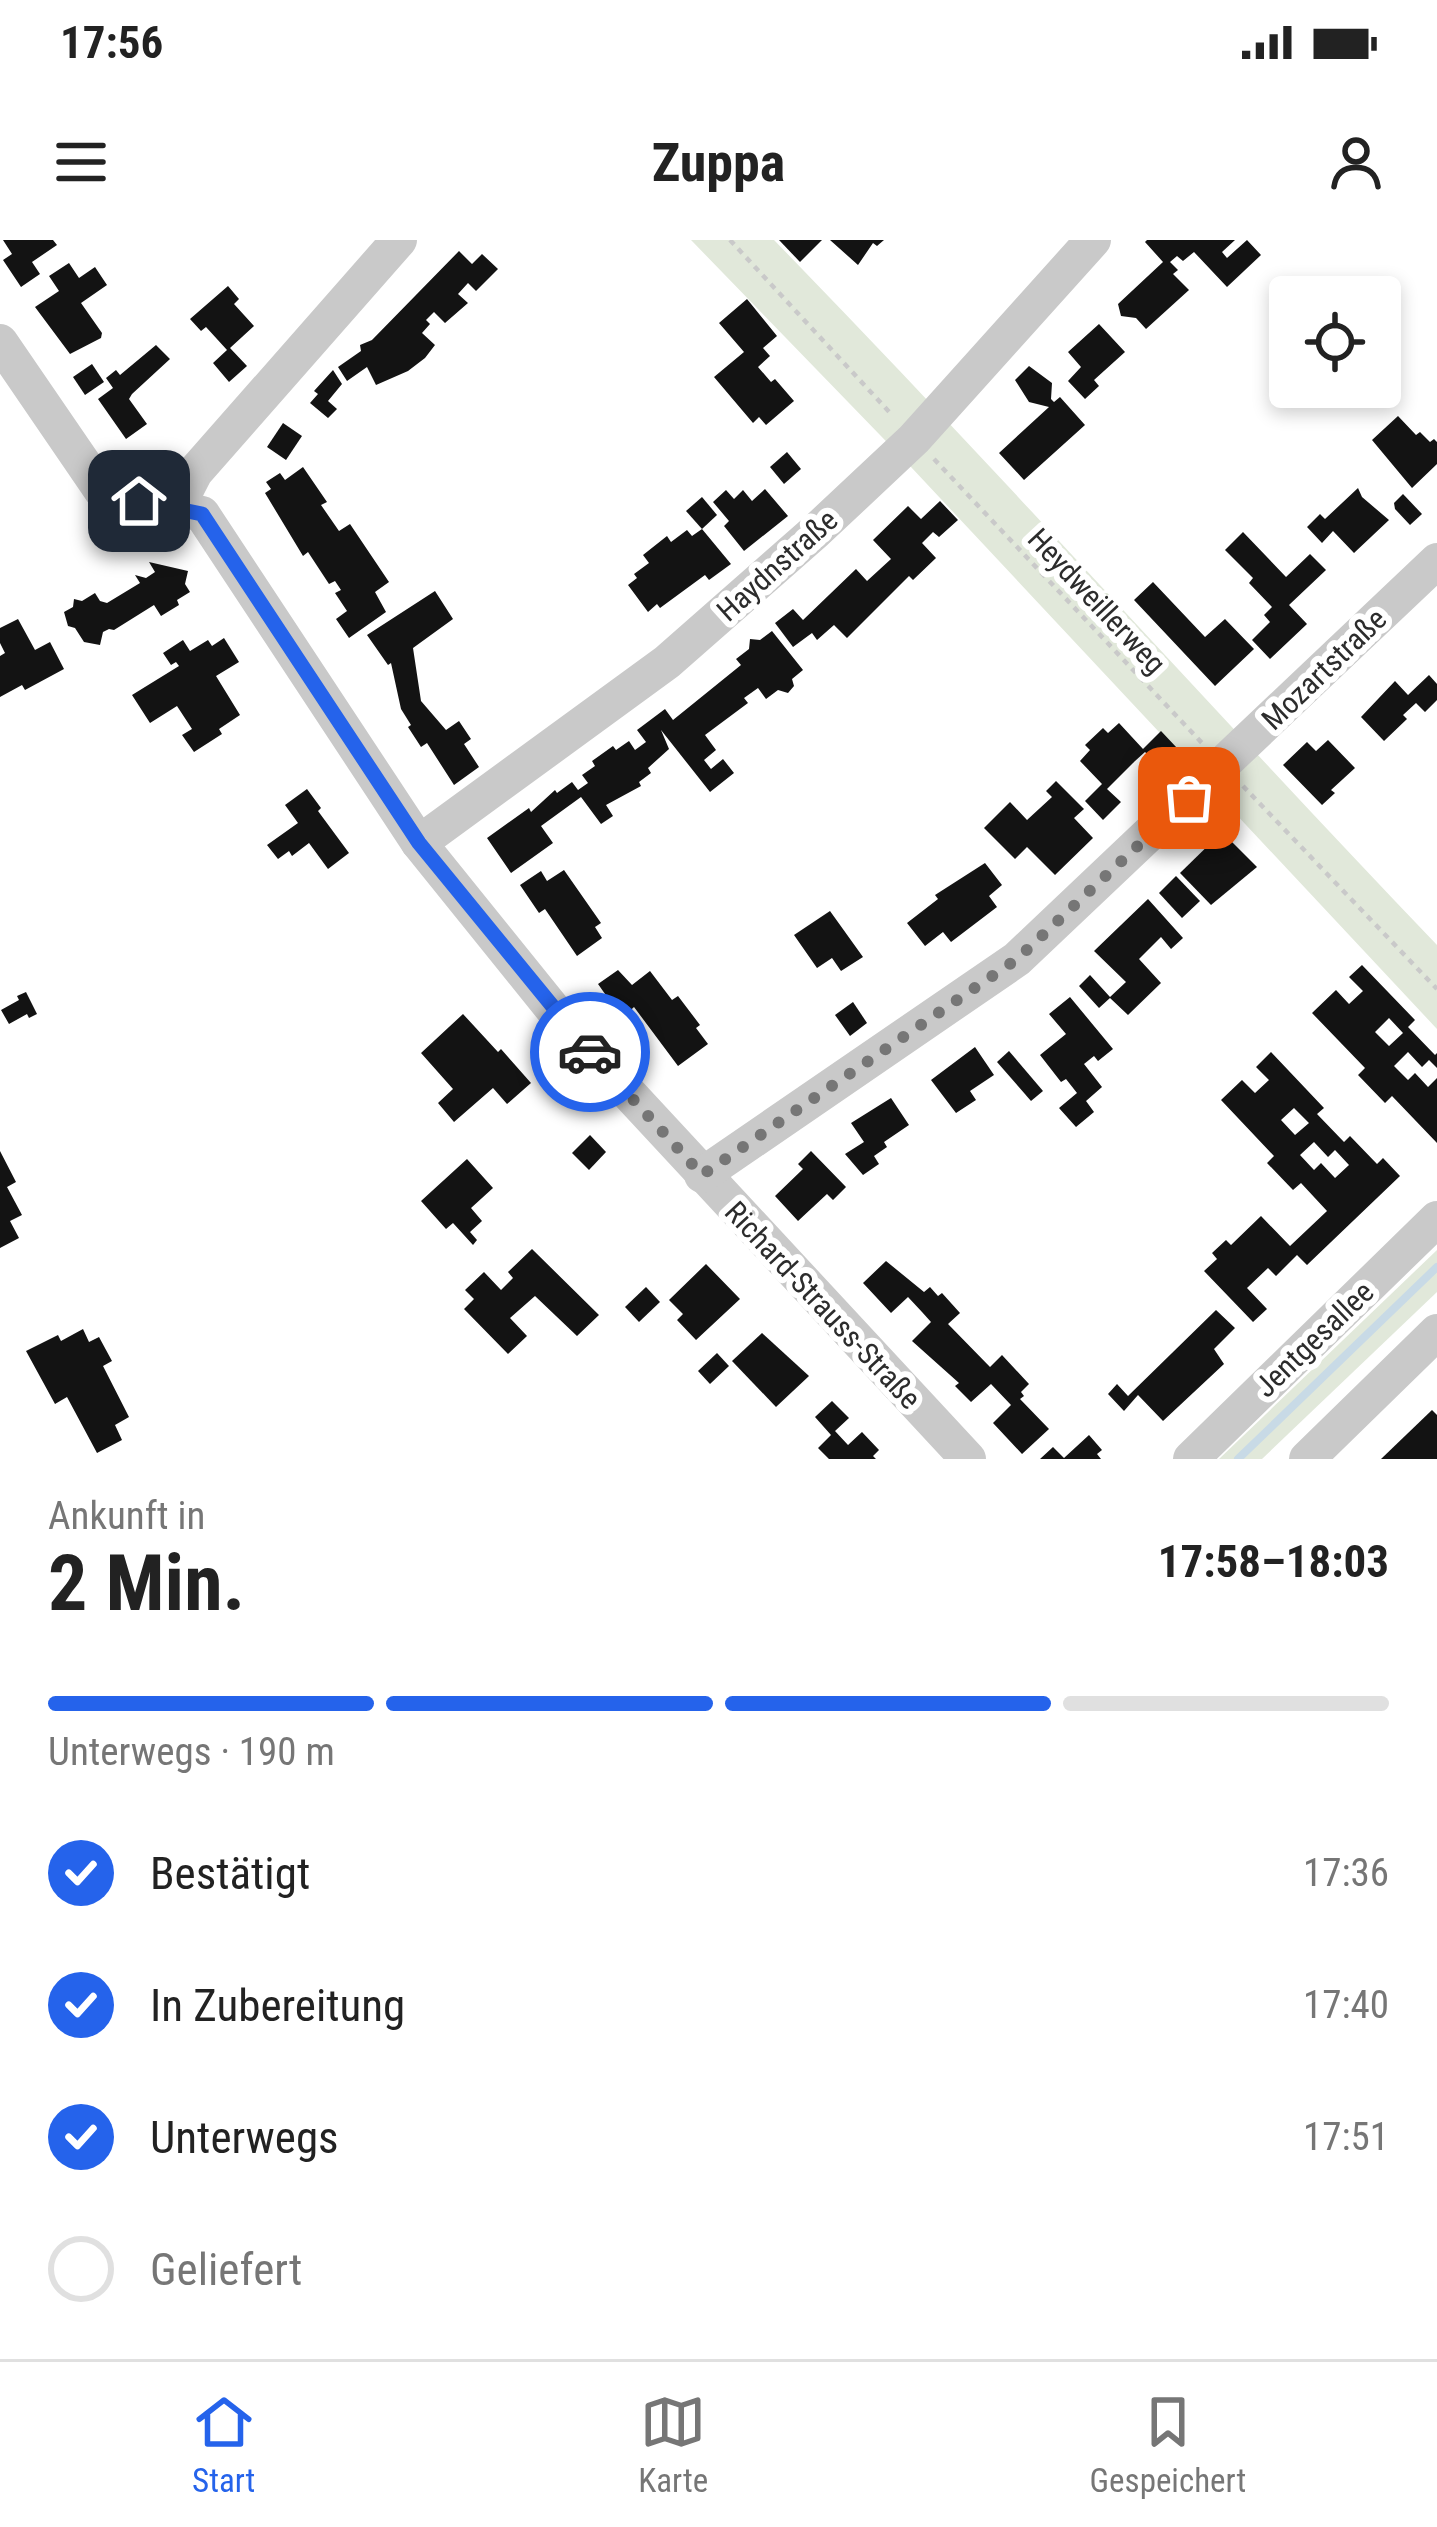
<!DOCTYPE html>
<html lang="de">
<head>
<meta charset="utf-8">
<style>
	:root { --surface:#fff; --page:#f2f2f2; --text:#222; --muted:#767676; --line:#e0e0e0; --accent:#2563eb }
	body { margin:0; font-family:"Roboto Condensed",sans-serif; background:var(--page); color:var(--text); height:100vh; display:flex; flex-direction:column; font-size:45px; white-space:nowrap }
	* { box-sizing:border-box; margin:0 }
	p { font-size:39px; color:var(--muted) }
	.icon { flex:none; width:66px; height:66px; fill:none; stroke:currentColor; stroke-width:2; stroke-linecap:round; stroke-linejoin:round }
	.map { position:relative; height:1219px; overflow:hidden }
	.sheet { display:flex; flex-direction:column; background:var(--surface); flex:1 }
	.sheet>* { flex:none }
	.tools { position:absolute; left:1269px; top:36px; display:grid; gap:24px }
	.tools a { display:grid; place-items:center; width:132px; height:132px; border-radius:12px; background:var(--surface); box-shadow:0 6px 18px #0003; font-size:60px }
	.pin { position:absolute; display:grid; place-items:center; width:102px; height:102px; color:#fff; margin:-51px; border-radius:24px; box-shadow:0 6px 18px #0006 }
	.courier { position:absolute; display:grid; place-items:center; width:120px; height:120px; margin:-60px; border:9px solid #2563eb; border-radius:50%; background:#fff; color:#222; box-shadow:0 3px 15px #0007 }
	.overview em { font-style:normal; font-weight:700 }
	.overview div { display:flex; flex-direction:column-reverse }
	.overview { display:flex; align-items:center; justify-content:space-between; height:204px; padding:0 48px }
	h1 { font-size:78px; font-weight:700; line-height:90px }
	.bar { display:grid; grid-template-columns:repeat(4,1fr); gap:18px 12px; align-content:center; height:144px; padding:0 48px }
	.bar i { height:15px; border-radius:9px; background:var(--line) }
	.bar .selected { background:var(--accent) }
	.bar p { grid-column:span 4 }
	ol { padding:0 48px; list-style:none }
	li { display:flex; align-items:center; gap:36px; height:132px }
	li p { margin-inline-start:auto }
	li .icon { padding:12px; border-radius:50%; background:var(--accent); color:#fff; stroke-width:4 }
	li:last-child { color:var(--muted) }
	li i { width:66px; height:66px; border:6px solid var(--line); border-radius:50% }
	.status { display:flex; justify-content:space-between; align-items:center; height:84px; padding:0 60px; background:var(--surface); direction:ltr }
	.status svg { height:33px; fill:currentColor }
	header { display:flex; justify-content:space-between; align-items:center; height:156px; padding:0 48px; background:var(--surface); font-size:54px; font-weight:700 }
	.tab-bar { display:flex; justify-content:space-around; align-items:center; height:168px; border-top:3px solid var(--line); background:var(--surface); font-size:33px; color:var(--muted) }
	.tab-bar a { display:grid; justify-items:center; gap:6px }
	.tab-bar .selected { color:var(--accent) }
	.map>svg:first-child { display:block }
</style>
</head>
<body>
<div class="status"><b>17:56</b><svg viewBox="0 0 49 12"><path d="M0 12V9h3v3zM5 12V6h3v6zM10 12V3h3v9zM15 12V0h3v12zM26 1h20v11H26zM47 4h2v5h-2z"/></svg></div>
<header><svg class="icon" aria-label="menu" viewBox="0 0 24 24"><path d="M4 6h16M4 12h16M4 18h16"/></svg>Zuppa<svg class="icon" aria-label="person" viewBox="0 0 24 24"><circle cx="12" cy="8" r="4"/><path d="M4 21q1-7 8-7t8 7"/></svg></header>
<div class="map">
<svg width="1437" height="1219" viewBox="0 0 1437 1219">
	<rect width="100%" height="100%" fill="#fff"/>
	<g fill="#e1e8da">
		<path d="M691,0H774C999,231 1214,472 1437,705V789L911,227Z"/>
		<polygon points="1437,1010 1437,1052 1262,1219 1219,1219"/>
	</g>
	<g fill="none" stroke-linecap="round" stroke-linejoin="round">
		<polyline stroke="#c8dae6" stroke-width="8" points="1238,1219 1437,1027"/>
	</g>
	<g fill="#131313" fill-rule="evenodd">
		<polygon points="3,0 53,0 57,5 32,22 40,34 21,47 3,20 12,14"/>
		<polygon points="779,0 822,0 800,22"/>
		<polygon points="830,0 884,0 877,6 873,3 858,25"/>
		<polygon points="1147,0 1235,0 1222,12 1227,18 1247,0 1261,15 1227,47 1194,12 1183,21 1177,16 1170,22 1178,30 1173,34 1189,50 1146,89 1136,78 1121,76 1118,64 1163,22 1145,2"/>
		<polygon points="459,11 472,24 482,14 498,29 476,51 468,43 458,54 468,63 445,83 434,72 426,80 430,84 422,93 435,105 425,118 408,131 376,145 367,127 347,141 338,127 361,111 360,105 372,100"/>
		<polygon points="69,23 79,38 95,27 107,45 81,63 102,93 101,98 70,114 35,67 59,51 49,36"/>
		<polygon points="228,46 239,59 234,64 254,86 230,108 247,126 229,142 213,123 227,110 206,87 201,91 190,79"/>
		<polygon points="747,59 777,96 763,108 770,116 758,127 771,142 775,139 794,161 766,185 759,177 753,183 714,137 744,112 719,83"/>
		<polygon points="1099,84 1125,112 1094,140 1099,146 1085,159 1068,141 1081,127 1068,112"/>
		<polygon points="156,105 170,119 132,154 129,159 147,184 126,199 98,159 113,148 106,138 116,130 120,135"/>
		<polygon points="92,124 104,142 85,155 73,137"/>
		<polygon points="1029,126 1052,143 1051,159 1054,162 1060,157 1085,185 1024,240 999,213 1049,167 1029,162 1015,140"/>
		<polygon points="333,130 342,144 328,161 337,169 328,178 310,163 318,154 314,151"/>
		<polygon points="1398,176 1416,195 1420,192 1430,202 1434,199 1437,202 1437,224 1412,248 1372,200"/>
		<polygon points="283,183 302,196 286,220 267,207"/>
		<polygon points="787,212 801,229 784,244 770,227"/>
		<polygon points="303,227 327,262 321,265 339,291 350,284 389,342 375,352 386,372 349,398 336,379 347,371 335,353 341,350 335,341 329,344 308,312 303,316 265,253 271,249 266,242 280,233 285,240"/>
		<polygon points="1358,248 1362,257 1389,280 1354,313 1333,291 1322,303 1307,287 1320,274 1325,279"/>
		<polygon points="765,249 788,276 744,311 724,286 729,281 713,262 726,250 734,259 743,250 752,261"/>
		<polygon points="1403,254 1422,274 1410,285 1395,269 1394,263"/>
		<polygon points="702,257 717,275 702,289 686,271"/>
		<polygon points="940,261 958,280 939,297 933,292 922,303 936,318 913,340 909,336 847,398 834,385 817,400 812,393 793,407 775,383 793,369 803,380 856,329 867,341 891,319 873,300 908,266 921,279"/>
		<polygon points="702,289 731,324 709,340 705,335 660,368 657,364 648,372 628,345 637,338 634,334 649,323 643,315 667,296 671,302 687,290 692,296"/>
		<polygon points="1243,292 1286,337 1310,314 1326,330 1289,365 1307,384 1270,419 1252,400 1270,382 1264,375 1272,367 1249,343 1253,338 1225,310"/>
		<polygon points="149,322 188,331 185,344 190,352 177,360 179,365 161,376 154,365 114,390 109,389 103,392 100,405 84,402 75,388 68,386 64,372 73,367 74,359 82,361 95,353 100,361 107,363 140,343 135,335 146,338 155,332"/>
		<polygon points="1153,342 1205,397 1225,379 1254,409 1215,446 1134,360"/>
		<polygon points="435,351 453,379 413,408 421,461 446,490 459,481 471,499 464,504 479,527 454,545 427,503 421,507 408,487 411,485 401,469 391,423 388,425 367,395"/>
		<polygon points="18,379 35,410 50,402 64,429 25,450 22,445 0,457 0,416 5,413 0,403 0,388"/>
		<polygon points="772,391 803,430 792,439 794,446 788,453 778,450 766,459 758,448 744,458 748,463 705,495 716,510 704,520 711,529 723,519 734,533 710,552 661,490 669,509 648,528 651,533 639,542 641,546 606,565 613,576 601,584 581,557 541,586 553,603 511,633 487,598 529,568 531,572 555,550 557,553 572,542 578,550 588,543 582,535 595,526 592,521 613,506 616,510 629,501 635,510 646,502 637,490 665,469 673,480 741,425 736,419 749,409 750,399 760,400"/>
		<polygon points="224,398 239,422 216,436 240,475 219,489 222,494 194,512 182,495 192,489 177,466 150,483 132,455 179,426 176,422 171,425 163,413 183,400 190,411 208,400 212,406"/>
		<polygon points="1429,435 1437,444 1437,460 1425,472 1416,463 1403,475 1407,479 1384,501 1361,477 1395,441 1408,455"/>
		<polygon points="1119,483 1143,509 1161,491 1177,508 1159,525 1145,512 1135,521 1107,549 1121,562 1103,580 1085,561 1102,544 1080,521 1090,510 1085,505 1103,488 1108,493"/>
		<polygon points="1328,500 1355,528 1331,550 1335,553 1322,565 1283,525 1307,502 1316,511"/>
		<polygon points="1056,541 1084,569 1074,578 1093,598 1055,635 1027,607 1015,619 984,588 1010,562 1027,580 1052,557 1046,551"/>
		<polygon points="307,549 321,568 318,571 349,613 328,629 309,603 292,616 289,611 278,619 267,605 298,583 285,565"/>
		<polygon points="1222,592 1257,627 1211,665 1180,633"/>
		<polygon points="985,623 1002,645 989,656 997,667 951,702 943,692 925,706 907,683 938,659 935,655"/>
		<polygon points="564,630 601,683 595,687 602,698 577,716 545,669 539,673 520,645 541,631 547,641"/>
		<polygon points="1176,636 1200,661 1182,678 1159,653"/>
		<polygon points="1148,659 1183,698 1171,709 1161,697 1139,719 1161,743 1128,775 1110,758 1099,768 1079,746 1090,735 1110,757 1126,742 1094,711"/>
		<polygon points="830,671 863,717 841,731 832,718 817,728 794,695"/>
		<path d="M1362,725L1415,780L1408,787L1435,815L1437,813V828L1429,820L1422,827L1408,812L1394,826L1408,840L1415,833L1428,847L1437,838V903L1392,856L1385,863L1358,835L1365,828L1312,773L1336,750L1349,764L1363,751L1349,737ZM1389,778L1403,793L1389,806L1375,792Z"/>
		<polygon points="618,730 632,745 650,731 672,760 678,756 700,785 696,788 708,804 678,826 634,767 622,778 598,744"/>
		<polygon points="26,752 37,774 29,778 27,774 9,784 1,770 19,760 17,756"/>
		<polygon points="1070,757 1113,809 1098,821 1094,816 1084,824 1102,847 1086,861 1094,872 1076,887 1059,868 1077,853 1066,839 1061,842 1040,815 1066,794 1049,774"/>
		<polygon points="853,762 867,783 850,796 835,775"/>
		<polygon points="463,774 498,812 501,809 531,843 507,864 493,848 454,882 438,863 453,849 421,813"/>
		<polygon points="975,807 994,835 970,851 976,860 956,873 931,840"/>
		<polygon points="1009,811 1043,851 1031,861 997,822"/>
		<path d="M1271,812L1324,868L1317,874L1344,902L1350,896L1377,924L1383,918L1400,936L1307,1025L1297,1015L1276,1036L1268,1028L1247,1048L1267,1069L1253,1082L1204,1031L1217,1019L1212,1013L1226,1000L1231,1005L1261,976L1290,1006L1327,971L1301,943L1293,950L1267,923L1274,916L1221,860L1242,840L1255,853L1269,840L1256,827ZM1294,868L1309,883L1295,895L1281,880ZM1314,902L1328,917L1335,910L1349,925L1335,938L1321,923L1314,930L1300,915Z"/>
		<polygon points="891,858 909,885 884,902 887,907 874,916 879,924 863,935 845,914 864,902 851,883"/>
		<polygon points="590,895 606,912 589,930 572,913"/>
		<polygon points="0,911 16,942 7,947 22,975 10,981 19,998 0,1008"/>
		<polygon points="811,911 846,947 833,960 827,954 798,981 775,956 803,929 798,924"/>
		<polygon points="467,919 493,948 471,968 482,981 470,992 477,1000 473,1005 453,983 446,989 421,961"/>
		<polygon points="532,1009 599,1075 577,1096 535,1056 510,1078 527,1096 508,1114 464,1069 474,1059 465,1050 484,1032 501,1050 513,1038 508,1032"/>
		<polygon points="886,1021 924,1052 930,1047 938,1056 942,1053 960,1073 948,1084 990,1127 1002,1115 1029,1144 1021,1152 1024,1156 1020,1159 1049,1189 1022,1214 993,1183 1011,1165 991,1144 971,1162 955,1146 959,1143 912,1101 931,1082 922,1072 908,1057 891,1073 863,1043"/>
		<polygon points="706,1024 740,1059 696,1100 677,1080 683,1074 669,1060"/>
		<polygon points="646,1047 660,1062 639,1082 625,1067"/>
		<polygon points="1216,1070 1235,1088 1214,1109 1224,1124 1163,1181 1138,1155 1124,1171 1108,1154 1117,1144 1128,1156"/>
		<polygon points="83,1089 89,1102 99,1097 112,1121 103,1126 129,1177 115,1185 122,1200 97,1213 67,1157 55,1164 26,1111 58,1095 61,1101"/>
		<polygon points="762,1093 809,1136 776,1167 732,1121"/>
		<polygon points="717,1113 729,1126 710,1144 698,1131"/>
		<polygon points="832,1161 849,1178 835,1191 848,1205 862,1192 879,1210 873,1216 876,1219 829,1219 818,1208 831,1195 815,1177"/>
		<polygon points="1432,1170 1437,1175 1437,1219 1381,1219"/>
		<polygon points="1089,1195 1102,1210 1097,1214 1101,1219 1040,1219 1053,1207 1064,1218"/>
	</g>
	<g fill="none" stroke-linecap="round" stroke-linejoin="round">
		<g stroke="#c9c9c9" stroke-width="4.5" stroke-dasharray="6 6" stroke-linecap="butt">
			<polyline points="730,0 893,176"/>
			<polyline points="934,219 1202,503"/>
			<polyline points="1243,546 1437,749"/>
		</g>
		<g stroke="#c9c9c9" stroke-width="36">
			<polyline points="0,102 102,251 202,274 419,603 569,789 968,1219"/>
			<polyline points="175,271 195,232 399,0"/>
			<polyline points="419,603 667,422 816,291 914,199 1093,0"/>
			<polyline points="702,935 1017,719 1437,321"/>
			<polyline points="1191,1219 1437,979"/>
			<polyline points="1307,1219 1437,1092"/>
		</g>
	</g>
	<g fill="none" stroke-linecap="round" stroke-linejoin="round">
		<polyline stroke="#767676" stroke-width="12" stroke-dasharray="0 21.6" points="590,812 702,935 1017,719 1189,558"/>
		<polyline stroke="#2563eb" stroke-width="15" points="139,261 202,274 419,603 590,812"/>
	</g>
	<g text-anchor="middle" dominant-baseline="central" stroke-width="12" stroke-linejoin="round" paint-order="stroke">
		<g font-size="30" fill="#2c2c2c" stroke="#fff">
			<text transform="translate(777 325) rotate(-42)">Haydnstraße</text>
			<text transform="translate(1097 361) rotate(47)">Heydweillerweg</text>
			<text transform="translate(1324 429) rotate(-44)">Mozartstraße</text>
			<text transform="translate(823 1065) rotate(47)">Richard-Strauss-Straße</text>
			<text transform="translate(1314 1099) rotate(-44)">Jentgesallee</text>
		</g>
	</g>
</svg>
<div class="tools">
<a><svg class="icon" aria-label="locate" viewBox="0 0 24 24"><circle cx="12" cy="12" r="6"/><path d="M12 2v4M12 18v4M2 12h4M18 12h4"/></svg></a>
</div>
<div class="pin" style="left:1189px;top:558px;background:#ea580c"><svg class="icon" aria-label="bag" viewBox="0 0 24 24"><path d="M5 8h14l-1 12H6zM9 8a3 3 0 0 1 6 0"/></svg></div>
<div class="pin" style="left:139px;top:261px;background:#1f2937"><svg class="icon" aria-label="home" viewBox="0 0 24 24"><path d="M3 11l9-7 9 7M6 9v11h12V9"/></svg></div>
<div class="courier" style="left:590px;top:812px"><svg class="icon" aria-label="car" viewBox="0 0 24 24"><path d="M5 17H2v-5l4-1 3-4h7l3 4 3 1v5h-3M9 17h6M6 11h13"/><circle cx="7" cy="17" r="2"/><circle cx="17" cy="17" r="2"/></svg></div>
</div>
<section class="sheet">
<div class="overview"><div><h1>2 Min.</h1><p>Ankunft in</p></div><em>17:58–18:03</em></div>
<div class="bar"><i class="selected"></i><i class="selected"></i><i class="selected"></i><i></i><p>Unterwegs · 190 m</p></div>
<ol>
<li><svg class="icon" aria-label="check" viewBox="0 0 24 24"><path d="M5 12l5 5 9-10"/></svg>Bestätigt<p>17:36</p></li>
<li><svg class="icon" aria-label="check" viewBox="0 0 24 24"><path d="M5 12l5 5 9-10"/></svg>In Zubereitung<p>17:40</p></li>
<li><svg class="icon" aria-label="check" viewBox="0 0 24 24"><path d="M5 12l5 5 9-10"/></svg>Unterwegs<p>17:51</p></li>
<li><i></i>Geliefert</li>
</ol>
</section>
<nav class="tab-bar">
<a class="selected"><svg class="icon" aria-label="home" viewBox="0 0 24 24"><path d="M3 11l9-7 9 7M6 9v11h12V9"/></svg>Start</a>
<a><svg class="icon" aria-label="map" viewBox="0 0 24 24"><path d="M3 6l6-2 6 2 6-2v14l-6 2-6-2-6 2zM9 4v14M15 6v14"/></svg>Karte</a>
<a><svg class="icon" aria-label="saved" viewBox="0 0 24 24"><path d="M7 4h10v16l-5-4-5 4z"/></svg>Gespeichert</a>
</nav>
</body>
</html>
